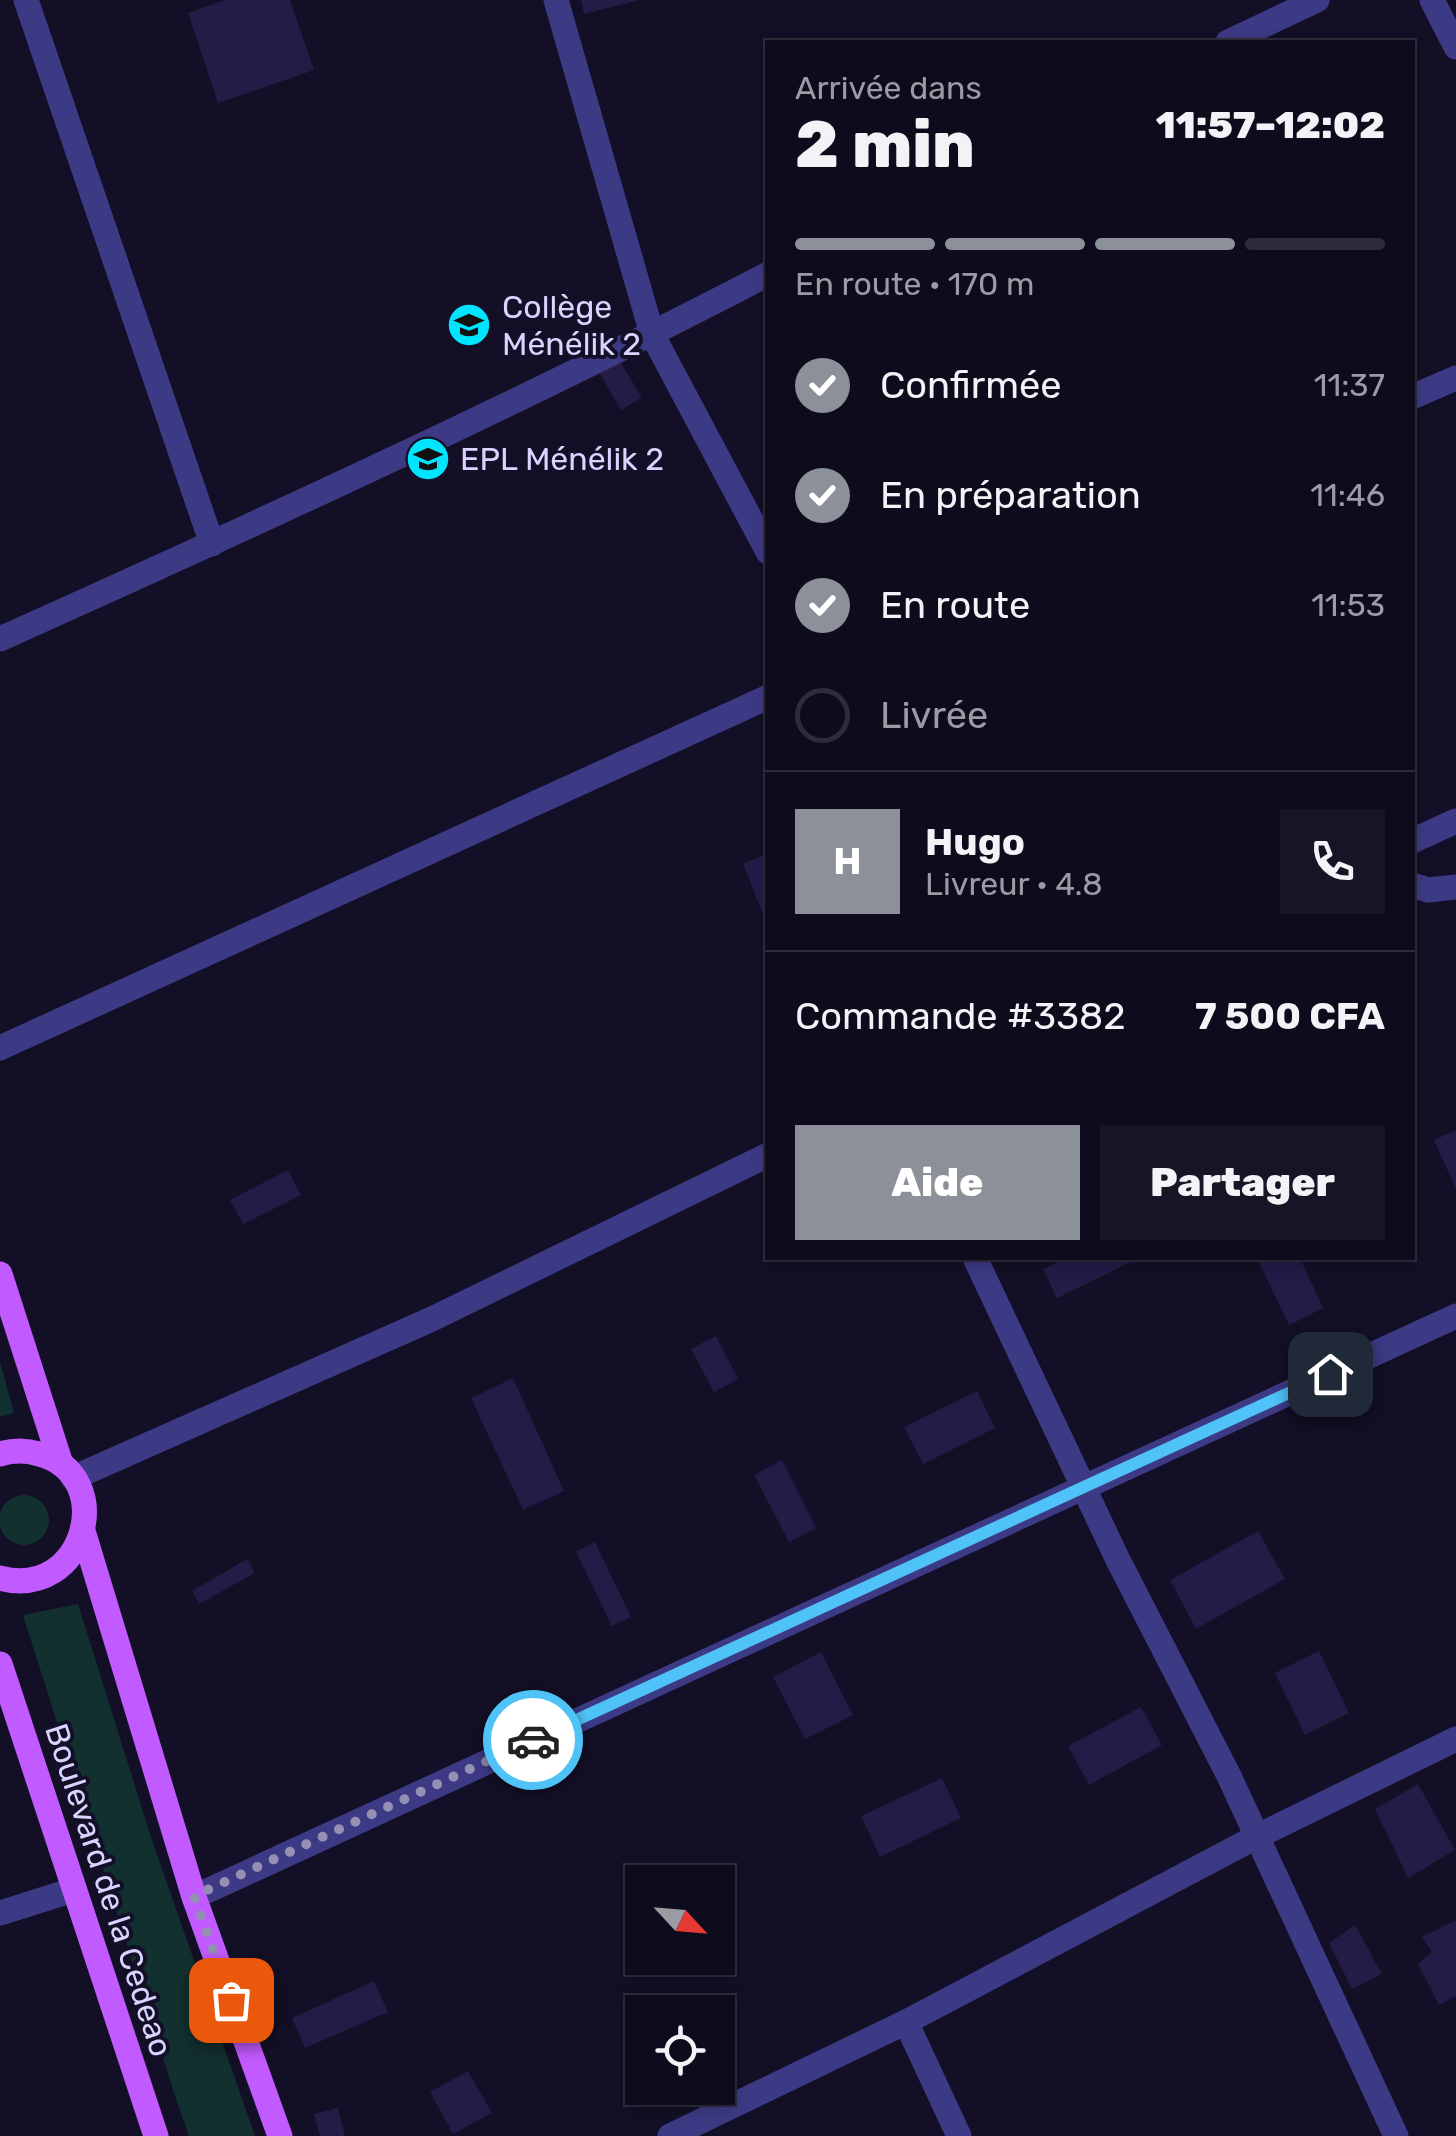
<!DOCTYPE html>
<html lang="fr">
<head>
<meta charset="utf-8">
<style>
	:root { --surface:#0e0b1c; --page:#171425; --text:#f1f3f6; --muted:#9b9ba3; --line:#2e2b3b; --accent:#8c9099 }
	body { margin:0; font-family:Rubik,sans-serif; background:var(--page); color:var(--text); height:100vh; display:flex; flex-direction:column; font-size:38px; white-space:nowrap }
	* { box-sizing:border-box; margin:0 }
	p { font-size:32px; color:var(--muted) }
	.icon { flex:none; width:55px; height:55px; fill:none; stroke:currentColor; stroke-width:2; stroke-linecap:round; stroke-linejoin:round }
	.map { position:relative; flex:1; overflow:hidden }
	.details { position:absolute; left:765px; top:40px; width:650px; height:1220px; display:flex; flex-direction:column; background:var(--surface); border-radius:0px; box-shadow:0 5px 15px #0003,0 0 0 2px var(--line) }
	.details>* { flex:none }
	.needle { width:65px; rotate:116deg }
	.tools { position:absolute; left:625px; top:1865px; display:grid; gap:20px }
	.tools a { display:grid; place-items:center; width:110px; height:110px; border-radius:0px; background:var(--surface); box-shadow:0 5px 15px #0003,0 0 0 2px var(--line); font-size:50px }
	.pin { position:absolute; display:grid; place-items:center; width:85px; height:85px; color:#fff; margin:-42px; border-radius:20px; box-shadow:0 5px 15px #0006 }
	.courier { position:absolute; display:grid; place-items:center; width:100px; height:100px; margin:-50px; border:8px solid #4fc3f7; border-radius:50%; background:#fff; color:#222; box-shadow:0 2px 12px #0007 }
	.summary em { font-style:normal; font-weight:800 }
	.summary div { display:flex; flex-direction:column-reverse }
	.summary { display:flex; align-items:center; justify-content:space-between; height:170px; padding:0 30px }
	h1 { font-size:65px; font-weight:800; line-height:75px }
	.bar { display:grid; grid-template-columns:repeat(4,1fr); gap:15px 10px; align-content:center; height:120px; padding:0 30px }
	.bar i { height:12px; border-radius:8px; background:var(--line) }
	.bar .selected { background:var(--accent) }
	.bar p { grid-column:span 4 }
	.line { display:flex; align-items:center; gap:25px; padding:0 30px; border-top:2px solid var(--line) }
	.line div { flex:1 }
	.round { display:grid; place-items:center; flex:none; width:105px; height:105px; border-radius:0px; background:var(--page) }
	ol { padding:0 30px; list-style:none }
	li { display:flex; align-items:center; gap:30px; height:110px }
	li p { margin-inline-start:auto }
	li .icon { padding:10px; border-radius:50%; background:var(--accent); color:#fff; stroke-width:4 }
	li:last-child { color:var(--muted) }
	li i { width:55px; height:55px; border:5px solid var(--line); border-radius:50% }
	.action { display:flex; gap:20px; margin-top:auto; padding:20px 30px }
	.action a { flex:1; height:115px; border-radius:0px; background:var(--accent); color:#fff; font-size:40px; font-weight:800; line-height:115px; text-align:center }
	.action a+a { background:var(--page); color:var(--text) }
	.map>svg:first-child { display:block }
</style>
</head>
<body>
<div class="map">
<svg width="1456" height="2136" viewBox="0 0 1456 2136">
	<rect width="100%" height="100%" fill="#130f26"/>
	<g fill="#12302f">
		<polygon points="0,1362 14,1413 0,1417"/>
		<circle cx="24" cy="1520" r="25"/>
		<polygon points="78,1604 151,1837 255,2136 189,2136 175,2096 23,1615"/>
	</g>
	<g fill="#241b47">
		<polygon points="225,0 290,0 314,70 218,103 188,13"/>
		<polygon points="581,0 636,0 636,1 584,14"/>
		<polygon points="617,356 642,398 621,410 597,369"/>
		<polygon points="768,853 768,925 767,925 743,864"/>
		<polygon points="1456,1130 1456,1189 1434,1140"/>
		<polygon points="288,1170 301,1195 243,1224 230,1200"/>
		<polygon points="1067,1258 1139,1258 1057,1298 1043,1269"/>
		<polygon points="1257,1258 1300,1258 1323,1308 1289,1325"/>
		<polygon points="716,1336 738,1379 714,1392 691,1349"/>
		<polygon points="513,1378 564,1491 523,1510 471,1398"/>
		<polygon points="977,1391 995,1428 923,1464 904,1427"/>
		<polygon points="782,1460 816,1528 789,1542 754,1475"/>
		<polygon points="1258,1531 1285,1579 1196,1629 1170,1580"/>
		<polygon points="595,1542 631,1617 612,1626 576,1552"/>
		<polygon points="247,1559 255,1573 199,1604 192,1591"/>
		<polygon points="1319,1651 1349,1713 1305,1735 1275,1673"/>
		<polygon points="821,1652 853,1715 805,1739 773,1677"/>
		<polygon points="1141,1707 1162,1745 1089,1785 1068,1746"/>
		<polygon points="942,1778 961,1818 880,1857 861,1816"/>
		<polygon points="1418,1784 1455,1850 1408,1878 1375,1809"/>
		<polygon points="1456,1920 1456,1996 1439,2005 1418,1964 1432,1952 1422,1937"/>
		<polygon points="1355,1925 1382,1974 1352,1989 1329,1943"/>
		<polygon points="374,1981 388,2012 305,2048 292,2018"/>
		<polygon points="468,2071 492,2113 453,2134 430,2092"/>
		<polygon points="338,2108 345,2136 320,2136 314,2114"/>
	</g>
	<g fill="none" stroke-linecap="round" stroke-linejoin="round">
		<g stroke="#3d3a85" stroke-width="25">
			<polyline points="26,0 212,544"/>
			<polyline points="556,0 652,334 768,552"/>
			<polyline points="1432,0 1456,47"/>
			<polyline points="1228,42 1317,0"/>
			<polyline points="1412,397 1456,378"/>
			<path d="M0,639C258,523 516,405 768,274"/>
			<polyline points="1412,841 1456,821"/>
			<polyline points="1412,885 1428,890 1456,887"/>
			<polyline points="0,1048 768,697"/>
			<polyline points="975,1258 1117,1558 1229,1776 1396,2136"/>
			<polyline points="73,1478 432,1319 768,1155"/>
			<polyline points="194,1897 1456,1316"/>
			<polyline points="0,1913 73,1890"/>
			<polyline points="906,2022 959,2136"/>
			<polyline points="670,2136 906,2022 1256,1837 1456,1739"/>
		</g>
		<g stroke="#c25bff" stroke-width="25">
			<polyline points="0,1274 61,1464"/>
			<path d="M0,1454C13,1450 26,1450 39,1454C119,1475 85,1601 0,1578"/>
			<polyline points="83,1531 194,1897 280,2136"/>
			<polyline points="0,1664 156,2136"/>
		</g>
	</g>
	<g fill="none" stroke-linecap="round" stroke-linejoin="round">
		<polyline stroke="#948fb3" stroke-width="10" stroke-dasharray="0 18" points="231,2000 194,1896 533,1740"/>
		<polyline stroke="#4fc3f7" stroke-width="12" points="533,1740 1330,1374"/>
	</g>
	<defs>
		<g id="school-disc" transform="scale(2.25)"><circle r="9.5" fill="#00e5ff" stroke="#130f26"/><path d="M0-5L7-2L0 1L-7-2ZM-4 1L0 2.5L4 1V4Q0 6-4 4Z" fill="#111"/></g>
	</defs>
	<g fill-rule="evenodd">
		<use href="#school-disc" x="469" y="325"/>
		<use href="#school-disc" x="428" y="459"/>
	</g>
	<g text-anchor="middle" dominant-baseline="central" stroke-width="8" stroke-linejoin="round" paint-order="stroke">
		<g font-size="32" fill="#d9d4ff" stroke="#130f26" text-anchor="start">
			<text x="502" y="307">Collège<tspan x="502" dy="37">Ménélik 2</tspan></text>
			<text x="460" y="459">EPL Ménélik 2</text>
		</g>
		<g font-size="32" fill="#d9d4ff" stroke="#130f26">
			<text transform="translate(109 1890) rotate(72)">Boulevard de la Cedeao</text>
		</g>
	</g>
</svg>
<div class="tools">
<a><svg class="needle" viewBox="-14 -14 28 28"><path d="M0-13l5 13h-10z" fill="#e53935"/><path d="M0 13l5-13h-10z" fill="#9b9ba3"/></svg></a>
<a><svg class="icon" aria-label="locate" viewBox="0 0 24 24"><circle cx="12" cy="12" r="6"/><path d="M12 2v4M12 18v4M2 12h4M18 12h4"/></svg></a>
</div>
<div class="pin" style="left:231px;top:2000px;background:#ea580c"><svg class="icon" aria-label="bag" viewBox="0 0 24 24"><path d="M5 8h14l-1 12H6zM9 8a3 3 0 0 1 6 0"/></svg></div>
<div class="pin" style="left:1330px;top:1374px;background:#1f2937"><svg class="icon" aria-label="home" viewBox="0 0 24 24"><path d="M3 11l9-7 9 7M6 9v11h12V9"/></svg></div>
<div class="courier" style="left:533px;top:1740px"><svg class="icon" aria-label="car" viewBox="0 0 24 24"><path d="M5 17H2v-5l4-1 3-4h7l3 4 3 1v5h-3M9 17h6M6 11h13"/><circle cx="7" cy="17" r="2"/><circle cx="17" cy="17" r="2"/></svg></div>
<section class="details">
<div class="summary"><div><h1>2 min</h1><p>Arrivée dans</p></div><em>11:57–12:02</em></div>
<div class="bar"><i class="selected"></i><i class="selected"></i><i class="selected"></i><i></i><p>En route · 170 m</p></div>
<ol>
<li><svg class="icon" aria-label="check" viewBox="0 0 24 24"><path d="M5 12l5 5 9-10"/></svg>Confirmée<p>11:37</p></li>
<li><svg class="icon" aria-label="check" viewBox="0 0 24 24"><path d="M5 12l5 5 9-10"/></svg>En préparation<p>11:46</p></li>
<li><svg class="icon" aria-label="check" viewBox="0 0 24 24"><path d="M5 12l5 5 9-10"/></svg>En route<p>11:53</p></li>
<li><i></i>Livrée</li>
</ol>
<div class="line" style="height:180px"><b class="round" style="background:var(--accent);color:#fff">H</b><div><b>Hugo</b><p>Livreur · 4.8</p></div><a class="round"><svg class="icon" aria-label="phone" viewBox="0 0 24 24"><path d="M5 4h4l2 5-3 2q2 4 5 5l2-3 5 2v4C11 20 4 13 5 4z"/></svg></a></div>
<div class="line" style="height:130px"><div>Commande #3382</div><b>7 500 CFA</b></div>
<div class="action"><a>Aide</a><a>Partager</a></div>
</section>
</div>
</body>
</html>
